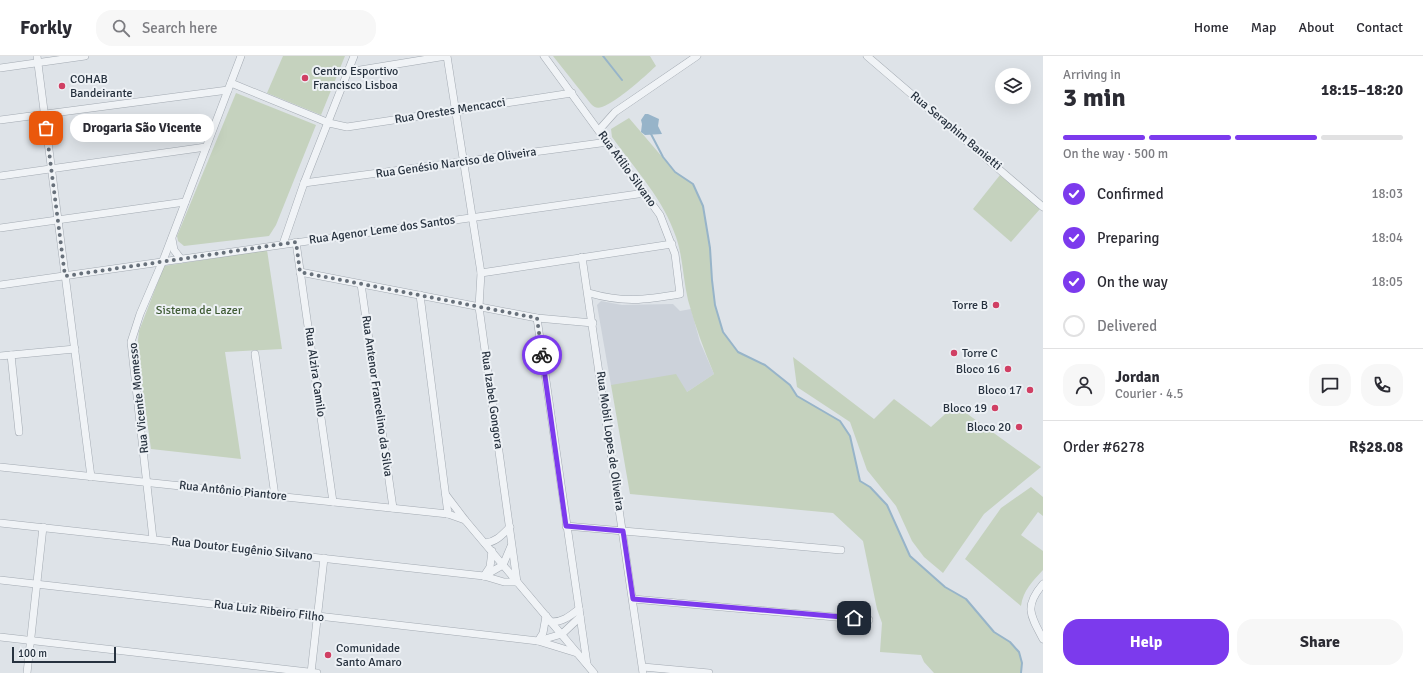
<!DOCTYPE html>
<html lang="en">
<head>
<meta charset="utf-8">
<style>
	:root { --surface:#fff; --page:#f7f7f7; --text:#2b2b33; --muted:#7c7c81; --line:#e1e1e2; --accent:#7c3aed }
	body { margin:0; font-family:Signika,sans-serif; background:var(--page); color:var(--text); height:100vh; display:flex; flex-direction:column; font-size:15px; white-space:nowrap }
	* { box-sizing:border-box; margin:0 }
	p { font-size:13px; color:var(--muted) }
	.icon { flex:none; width:22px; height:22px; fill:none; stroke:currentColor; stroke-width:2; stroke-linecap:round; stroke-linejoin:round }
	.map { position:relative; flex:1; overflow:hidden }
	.panel { display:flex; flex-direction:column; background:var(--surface); width:380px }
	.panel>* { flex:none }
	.buttons { position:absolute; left:995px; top:12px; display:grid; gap:8px }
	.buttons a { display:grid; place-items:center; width:36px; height:36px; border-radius:50%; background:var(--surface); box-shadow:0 4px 16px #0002; font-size:20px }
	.scale { position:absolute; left:12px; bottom:10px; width:104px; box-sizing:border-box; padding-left:4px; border:2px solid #27323f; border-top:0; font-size:11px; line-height:14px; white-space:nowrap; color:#27323f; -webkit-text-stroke:3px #edf1f5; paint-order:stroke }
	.pin { position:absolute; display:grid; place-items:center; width:34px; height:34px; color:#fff; margin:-17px; border-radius:8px; box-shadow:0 2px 6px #0006 }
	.courier { position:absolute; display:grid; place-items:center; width:40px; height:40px; margin:-20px; border:3px solid #7c3aed; border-radius:50%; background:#fff; color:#222; box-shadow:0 1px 5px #0007 }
	.bubble { position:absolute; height:28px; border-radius:14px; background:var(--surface); box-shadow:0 4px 16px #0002; font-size:13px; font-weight:800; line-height:28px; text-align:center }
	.overview em { font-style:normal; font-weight:800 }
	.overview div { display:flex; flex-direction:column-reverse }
	.overview { display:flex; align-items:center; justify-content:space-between; height:68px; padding:0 20px }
	h1 { font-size:26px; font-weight:800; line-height:30px }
	.bar { display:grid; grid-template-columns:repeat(4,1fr); gap:6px 4px; align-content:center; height:48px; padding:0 20px }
	.bar i { height:5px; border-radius:3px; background:var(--line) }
	.bar .selected { background:var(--accent) }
	.bar p { grid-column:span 4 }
	.line { display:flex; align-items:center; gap:10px; padding:0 20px; border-top:1px solid var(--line) }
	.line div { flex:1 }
	.round { display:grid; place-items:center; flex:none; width:42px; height:42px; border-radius:16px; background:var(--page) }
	ol { padding:0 20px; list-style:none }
	li { display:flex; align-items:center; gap:12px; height:44px }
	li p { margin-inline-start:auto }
	li .icon { padding:4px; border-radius:50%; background:var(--accent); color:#fff; stroke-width:4 }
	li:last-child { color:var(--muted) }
	li i { width:22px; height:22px; border:2px solid var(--line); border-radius:50% }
	.primary-button { display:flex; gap:8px; margin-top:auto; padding:8px 20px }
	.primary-button a { flex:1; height:46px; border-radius:16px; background:var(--accent); color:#fff; font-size:16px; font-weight:800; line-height:46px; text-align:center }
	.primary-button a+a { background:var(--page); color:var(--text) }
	header { display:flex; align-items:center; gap:24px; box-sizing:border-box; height:56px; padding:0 20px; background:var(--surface); border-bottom:1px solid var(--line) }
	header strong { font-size:19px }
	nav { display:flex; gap:22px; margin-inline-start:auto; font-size:14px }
	.search { width:280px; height:36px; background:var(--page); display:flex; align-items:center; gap:10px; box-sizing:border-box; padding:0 14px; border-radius:16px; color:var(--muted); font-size:15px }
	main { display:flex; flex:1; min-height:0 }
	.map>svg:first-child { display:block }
</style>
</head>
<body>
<header>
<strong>Forkly</strong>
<div class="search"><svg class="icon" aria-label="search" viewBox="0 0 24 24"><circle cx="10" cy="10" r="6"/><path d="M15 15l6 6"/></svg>Search here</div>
<nav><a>Home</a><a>Map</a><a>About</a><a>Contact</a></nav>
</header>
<main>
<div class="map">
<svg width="1043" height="617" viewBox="0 0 1043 617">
	<rect width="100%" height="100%" fill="#dee3e8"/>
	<polygon fill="#ccd2da" points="601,245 622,249 673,248 680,255 691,253 700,286 714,318 687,336 611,329 597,249"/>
	<g fill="#c5d2be">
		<polygon points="283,0 345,0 321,59 267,37"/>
		<path d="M553,0H650L656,10C643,22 618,45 602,51C597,53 594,51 591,48Z"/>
		<polygon points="236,37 316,69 276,169 269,180 184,190 178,185 177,180"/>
		<path d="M629,62L675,116L693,128L703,150L710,192L712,224L715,249L723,276L738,296L765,309L790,329L797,340L840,365L850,380L860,425L870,431L887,449L910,500L945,531L966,543L994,576L1010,586L1019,596L1022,607L1021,617H934L924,606L921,599L880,596L882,567L877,553L863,485L833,457L630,438L611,329L676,318L687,336L714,318C704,294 695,270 688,244C683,223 683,201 676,181C664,144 635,113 612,81L611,73Z"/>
		<polygon points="1000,119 1040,153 1011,186 973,153"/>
		<polygon points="267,194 282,293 225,296 241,403 151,393 137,293 139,275 164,210"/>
		<polygon points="793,301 874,363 894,343 931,371 955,349 1041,411 984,458 943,517 924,501 912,485 896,450 867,414 850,366 797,331"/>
		<path d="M1031,431L1043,441V460L1038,456L1021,479L1043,495V514C1033,525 1023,534 1021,550L965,503L1001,452Z"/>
	</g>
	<polygon fill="#97b4c9" points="645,58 648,58 659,63 658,70 662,78 645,79 641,76 642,68 641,64"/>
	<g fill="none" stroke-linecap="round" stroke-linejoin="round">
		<g stroke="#97b4c9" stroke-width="2">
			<polyline points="603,0 622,24"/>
			<polyline points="651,78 663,101 675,116 693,128 703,150 710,192 712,224 715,249 723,276 738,296 765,309 790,329 797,340 840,365 850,380 860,425 870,431 887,449 910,500 945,531 966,543 994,576 1010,586 1019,596 1022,607 1021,617"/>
		</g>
		<g stroke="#a3aab2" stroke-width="8">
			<g id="street">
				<polyline points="37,0 91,421"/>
				<path d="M544,0L660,159L675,198L680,238C645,244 624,247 589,237"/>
				<polyline points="867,0 1043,151"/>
				<polyline points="0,12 85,0"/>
				<polyline points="348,16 446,0"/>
				<polyline points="231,27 329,67 347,71 572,37"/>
				<polyline points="0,64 228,34"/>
				<polyline points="599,74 615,56 697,0"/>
				<polyline points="0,120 206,91"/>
				<polyline points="304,127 608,86"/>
				<polyline points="0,172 185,146"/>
				<polyline points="172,183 174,194 181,203"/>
				<polyline points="296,186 333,446"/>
				<polyline points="283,188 304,127 354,0"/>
				<polyline points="582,201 643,617"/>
				<polyline points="300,216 537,262 593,267"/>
				<polyline points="481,217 672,188"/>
				<polyline points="361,228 393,452"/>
				<polyline points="0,229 645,137"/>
				<polyline points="420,239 448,458"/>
				<polyline points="537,262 587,608"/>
				<polyline points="255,298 275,440"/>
				<polyline points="11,299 19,376"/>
				<polyline points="0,300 75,293"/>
				<polyline points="0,411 448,458 465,464 594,617"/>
				<polyline points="446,439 465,464"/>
				<polyline points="0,467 484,520 504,526 517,526 479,251 481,217 447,0"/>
				<polyline points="566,470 841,494"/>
				<polyline points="153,483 131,286 140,258 164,202 241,0"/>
				<path d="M485,487C496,486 502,479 510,471"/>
				<polyline points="484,520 503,509 511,490"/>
				<polyline points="484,520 490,511 492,495"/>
				<polyline points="0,524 538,585 562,578 580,561"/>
				<path d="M1043,528C1024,550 1030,559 1043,583"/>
				<polyline points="633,543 869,564"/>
				<polyline points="546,560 543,577 538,585 577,597"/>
				<path d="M551,566C563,566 570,560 579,553"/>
				<polyline points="0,581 317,617"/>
				<polyline points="643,611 709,617"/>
				<polyline points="27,617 43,471"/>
				<polyline points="311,617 324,502"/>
			</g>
		</g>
		<use href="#street" stroke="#f0f3f6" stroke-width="7"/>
	</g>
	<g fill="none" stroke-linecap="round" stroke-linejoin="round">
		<polyline stroke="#67707a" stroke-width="4" stroke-dasharray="0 7.2" points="46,72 65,220 296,186 300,216 537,262 542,299"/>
		<polyline stroke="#7c3aed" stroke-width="5" points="542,299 566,470 623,475 633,543 854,562"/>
	</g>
	<g fill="#d03f63" stroke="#edf1f5" stroke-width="1.5">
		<circle cx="305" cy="22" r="4"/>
		<circle cx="62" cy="30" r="4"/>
		<circle cx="996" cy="249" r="4"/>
		<circle cx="954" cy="297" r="4"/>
		<circle cx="1008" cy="313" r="4"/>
		<circle cx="1030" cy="334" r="4"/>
		<circle cx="995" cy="352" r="4"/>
		<circle cx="1019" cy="371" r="4"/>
		<circle cx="328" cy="599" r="4"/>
	</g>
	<g text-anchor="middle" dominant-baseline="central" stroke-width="4" stroke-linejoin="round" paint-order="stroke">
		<g font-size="12" fill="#27323f" stroke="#edf1f5" text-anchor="end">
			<text x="313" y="15" text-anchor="start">Centro Esportivo<tspan x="313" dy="14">Francisco Lisboa</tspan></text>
			<text x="70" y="23" text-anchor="start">COHAB<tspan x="70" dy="14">Bandeirante</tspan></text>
			<text x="988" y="249">Torre B</text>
			<text x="962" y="297" text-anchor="start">Torre C</text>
			<text x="1000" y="313">Bloco 16</text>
			<text x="1022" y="334">Bloco 17</text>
			<text x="987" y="352">Bloco 19</text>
			<text x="1011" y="371">Bloco 20</text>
			<text x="336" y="592" text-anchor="start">Comunidade<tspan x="336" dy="14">Santo Amaro</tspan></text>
		</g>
		<g font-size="12" fill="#27323f" stroke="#edf1f5">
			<text transform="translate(450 55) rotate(-9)">Rua Orestes Mencacci</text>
			<text transform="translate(956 75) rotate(40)">Rua Seraphim Banietti</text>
			<text transform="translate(456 107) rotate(-8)">Rua Genésio Narciso de Oliveira</text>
			<text transform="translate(627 113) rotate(54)">Rua Atílio Silvano</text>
			<text transform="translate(382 174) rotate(-8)">Rua Agenor Leme dos Santos</text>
			<text transform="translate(315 316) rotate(82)">Rua Alzira Camilo</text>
			<text transform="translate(377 340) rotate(82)">Rua Antenor Francelino da Silva</text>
			<text transform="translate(139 342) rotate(-96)">Rua Vicente Momesso</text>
			<text transform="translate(492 344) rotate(82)">Rua Izabel Gongora</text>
			<text transform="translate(610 385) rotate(82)">Rua Mobil Lopes de Oliveira</text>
			<text transform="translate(233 435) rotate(6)">Rua Antônio Piantore</text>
			<text transform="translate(242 493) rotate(6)">Rua Doutor Eugênio Silvano</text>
			<text transform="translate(269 555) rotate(7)">Rua Luiz Ribeiro Filho</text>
		</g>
		<g font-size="12" fill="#3f5b34" stroke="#edf1f5">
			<text x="199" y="254">Sistema de Lazer</text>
		</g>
	</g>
</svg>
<div class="buttons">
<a><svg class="icon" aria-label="layers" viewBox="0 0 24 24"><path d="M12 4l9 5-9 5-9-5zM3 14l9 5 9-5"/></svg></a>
</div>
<div class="scale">100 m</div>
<div class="pin" style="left:46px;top:72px;background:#ea580c"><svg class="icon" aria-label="bag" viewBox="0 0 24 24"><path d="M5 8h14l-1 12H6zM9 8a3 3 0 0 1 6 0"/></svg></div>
<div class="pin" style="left:854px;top:562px;background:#1f2937"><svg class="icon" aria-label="home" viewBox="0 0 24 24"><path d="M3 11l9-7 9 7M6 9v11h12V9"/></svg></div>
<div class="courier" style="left:542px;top:299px"><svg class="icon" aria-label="bike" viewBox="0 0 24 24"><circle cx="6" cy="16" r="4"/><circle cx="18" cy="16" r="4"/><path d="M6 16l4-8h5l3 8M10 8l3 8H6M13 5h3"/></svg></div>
<div class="bubble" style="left:70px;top:58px;width:144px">Drogaria São Vicente</div>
</div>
<section class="panel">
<div class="overview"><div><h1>3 min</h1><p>Arriving in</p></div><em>18:15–18:20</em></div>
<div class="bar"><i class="selected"></i><i class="selected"></i><i class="selected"></i><i></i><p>On the way · 500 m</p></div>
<ol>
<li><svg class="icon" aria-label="check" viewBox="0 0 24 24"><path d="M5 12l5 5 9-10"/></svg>Confirmed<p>18:03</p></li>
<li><svg class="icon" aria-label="check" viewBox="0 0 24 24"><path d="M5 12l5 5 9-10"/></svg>Preparing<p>18:04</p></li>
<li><svg class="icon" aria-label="check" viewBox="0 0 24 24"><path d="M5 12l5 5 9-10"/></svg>On the way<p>18:05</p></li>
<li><i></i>Delivered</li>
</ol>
<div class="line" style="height:72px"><a class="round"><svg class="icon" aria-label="person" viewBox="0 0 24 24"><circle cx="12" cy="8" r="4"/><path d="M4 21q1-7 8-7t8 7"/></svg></a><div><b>Jordan</b><p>Courier · 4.5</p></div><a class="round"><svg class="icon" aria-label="chat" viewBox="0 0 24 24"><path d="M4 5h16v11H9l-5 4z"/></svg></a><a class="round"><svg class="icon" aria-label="phone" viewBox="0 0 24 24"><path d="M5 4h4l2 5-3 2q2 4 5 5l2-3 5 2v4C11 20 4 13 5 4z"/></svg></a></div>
<div class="line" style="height:52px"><div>Order #6278</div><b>R$28.08</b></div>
<div class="primary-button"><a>Help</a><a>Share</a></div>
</section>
</main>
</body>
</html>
